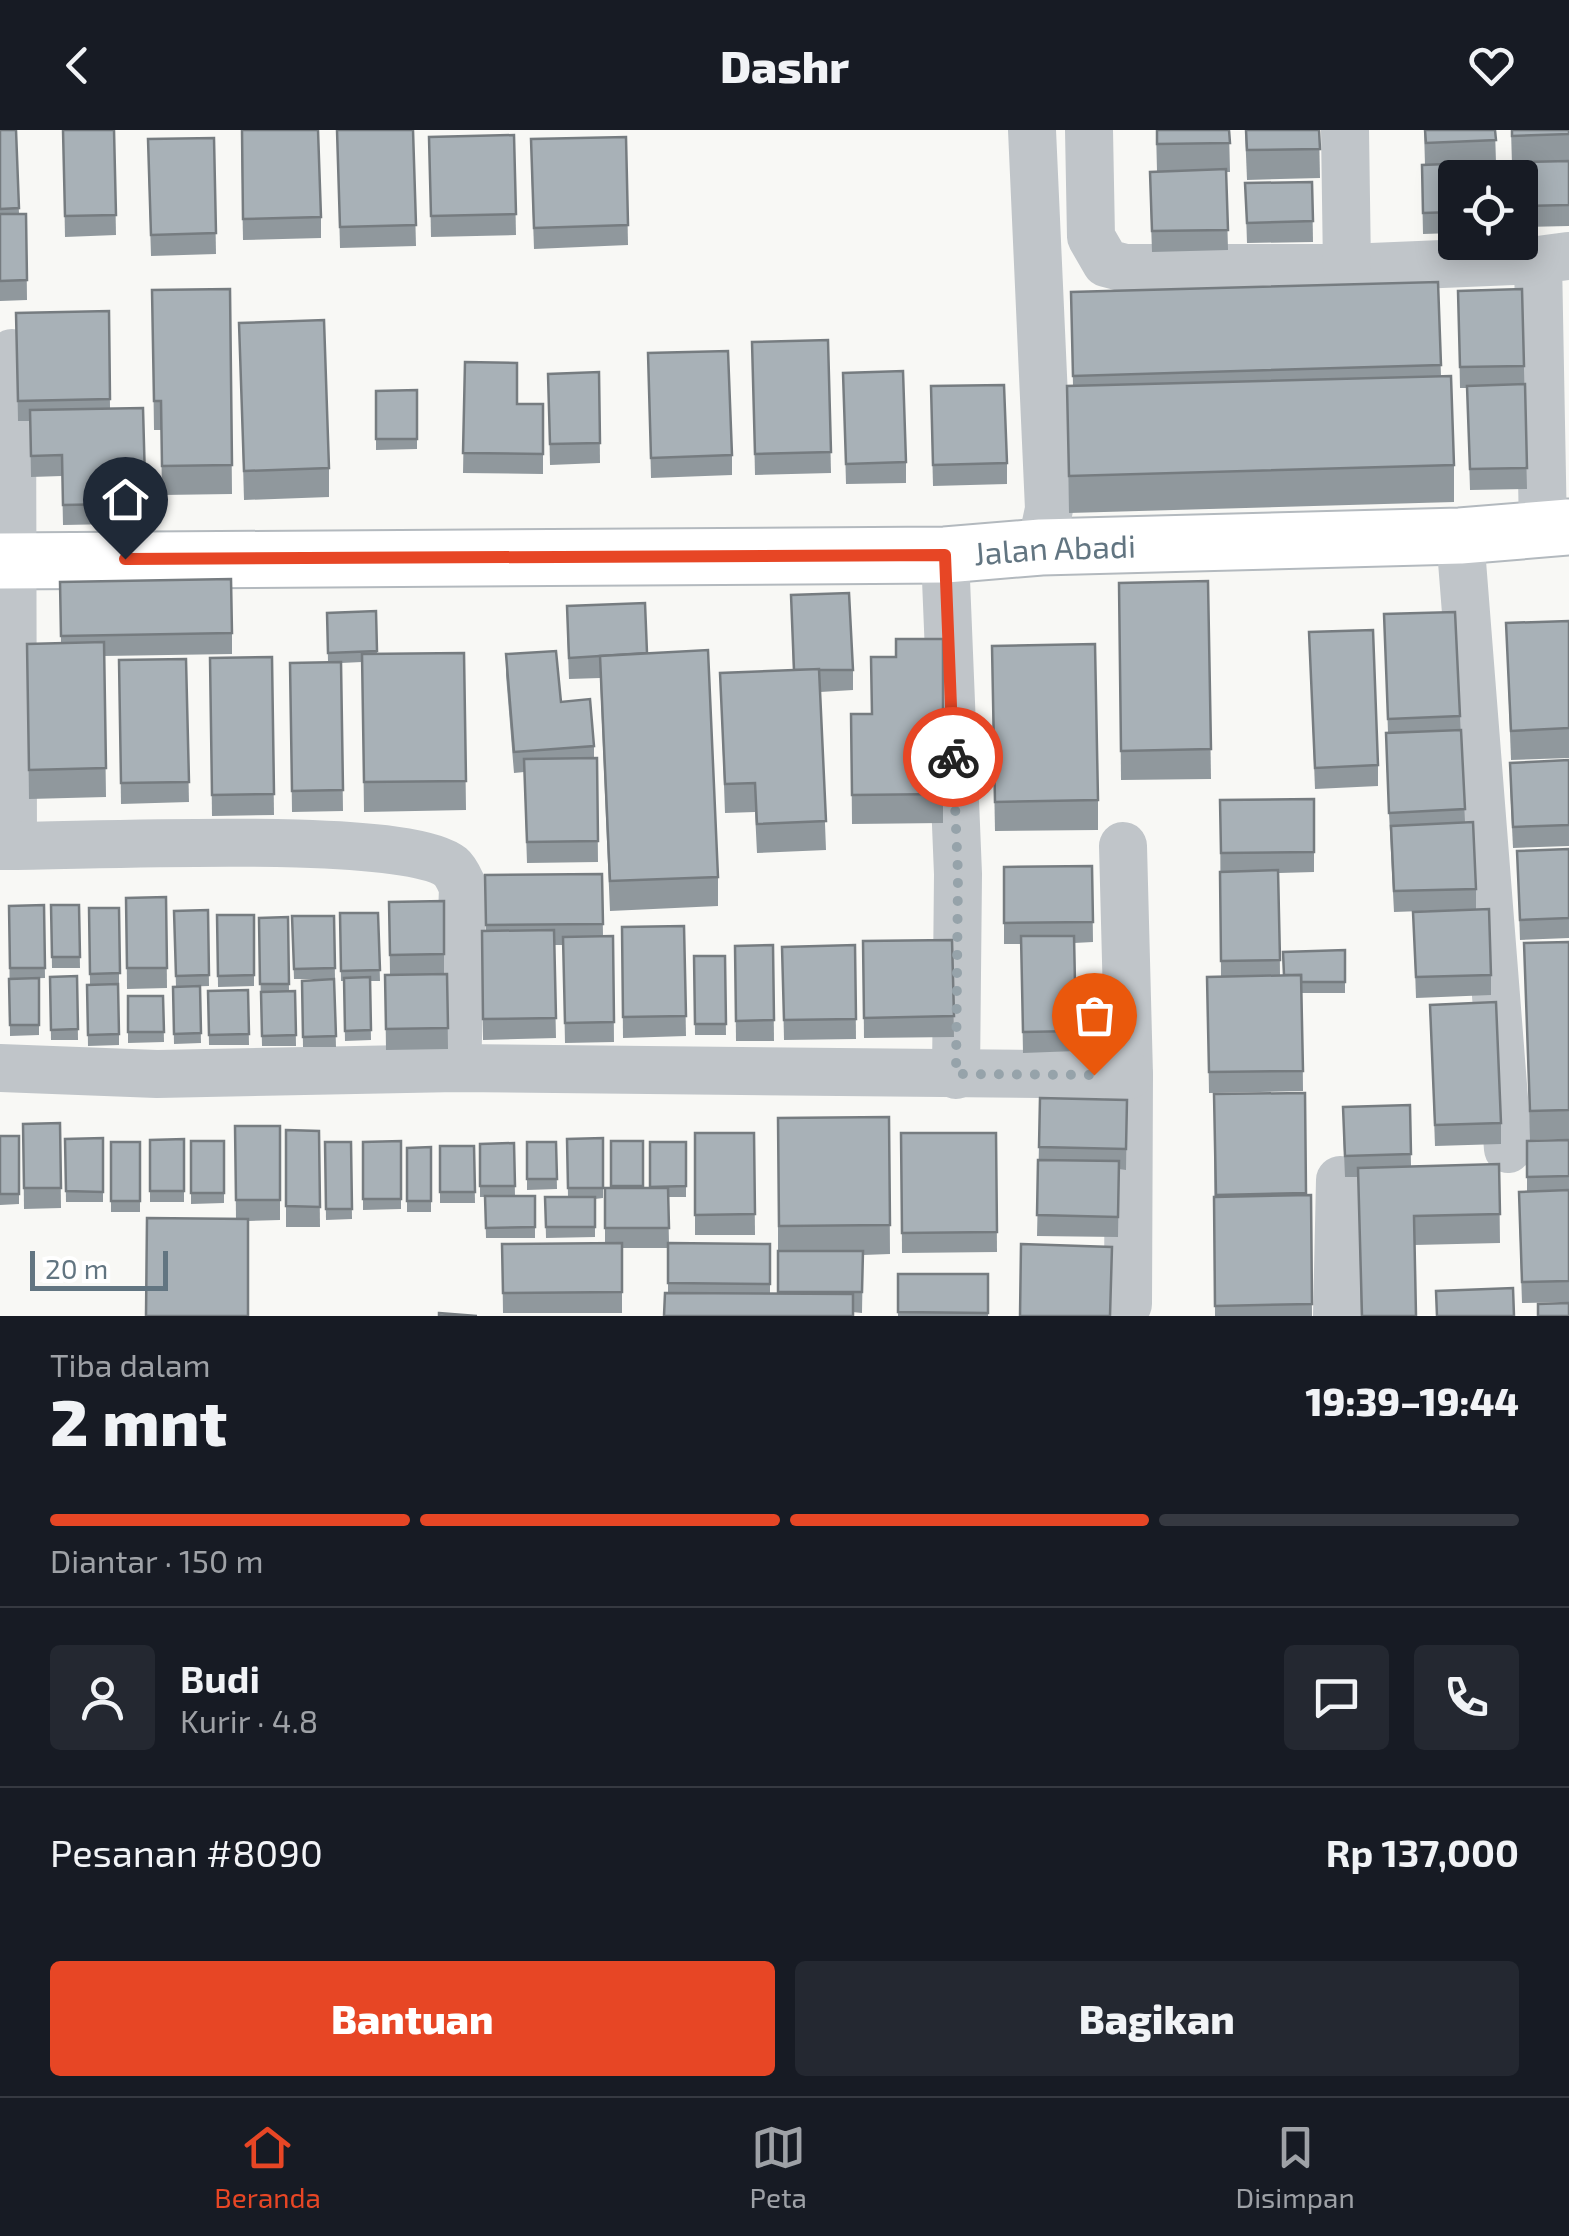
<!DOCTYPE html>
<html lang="id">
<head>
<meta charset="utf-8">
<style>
	:root { --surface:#171b24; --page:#242831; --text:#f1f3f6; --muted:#9ea1a6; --line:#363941; --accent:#e74625 }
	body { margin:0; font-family:"Exo 2",sans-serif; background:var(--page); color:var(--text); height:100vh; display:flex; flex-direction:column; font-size:38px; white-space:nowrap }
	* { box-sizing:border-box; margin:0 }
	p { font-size:32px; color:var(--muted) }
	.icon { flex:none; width:55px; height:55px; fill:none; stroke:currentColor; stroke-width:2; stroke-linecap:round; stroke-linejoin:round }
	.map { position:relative; height:1186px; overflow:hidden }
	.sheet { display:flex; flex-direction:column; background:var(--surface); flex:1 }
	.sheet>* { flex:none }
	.controls { position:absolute; left:1438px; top:30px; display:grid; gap:20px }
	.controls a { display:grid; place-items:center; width:100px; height:100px; border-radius:10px; background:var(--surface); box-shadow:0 5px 25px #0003; font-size:50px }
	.scale { position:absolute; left:30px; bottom:25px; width:138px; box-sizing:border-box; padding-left:10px; border:5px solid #627581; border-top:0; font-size:28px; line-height:35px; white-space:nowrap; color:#627581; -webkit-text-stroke:8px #fff; paint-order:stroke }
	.pin { position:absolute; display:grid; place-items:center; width:85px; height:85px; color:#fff; margin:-102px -42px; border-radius:50% 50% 50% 0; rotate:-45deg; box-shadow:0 0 10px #0007 }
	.pin .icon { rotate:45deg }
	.courier { position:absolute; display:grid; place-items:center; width:100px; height:100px; margin:-50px; border:8px solid #e74625; border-radius:50%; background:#fff; color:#222; box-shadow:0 2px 12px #0007 }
	.head em { font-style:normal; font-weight:800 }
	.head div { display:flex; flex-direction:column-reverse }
	.head { display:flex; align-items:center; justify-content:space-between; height:170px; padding:0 50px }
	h1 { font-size:65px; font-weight:800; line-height:75px }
	.bar { display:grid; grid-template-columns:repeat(4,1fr); gap:15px 10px; align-content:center; height:120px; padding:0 50px }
	.bar i { height:12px; border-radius:8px; background:var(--line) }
	.bar .on { background:var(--accent) }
	.bar p { grid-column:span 4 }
	.line { display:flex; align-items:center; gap:25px; padding:0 50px; border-top:2px solid var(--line) }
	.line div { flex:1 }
	.round { display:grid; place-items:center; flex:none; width:105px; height:105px; border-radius:10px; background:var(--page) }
	.button { display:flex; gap:20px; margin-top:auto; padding:20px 50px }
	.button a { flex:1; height:115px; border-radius:10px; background:var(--accent); color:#fff; font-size:40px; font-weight:800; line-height:115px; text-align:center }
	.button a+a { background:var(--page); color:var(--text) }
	header { display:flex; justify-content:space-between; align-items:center; height:130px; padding:0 50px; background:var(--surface); font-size:45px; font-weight:800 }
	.tab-bar { display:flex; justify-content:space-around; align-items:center; height:140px; border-top:2px solid var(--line); background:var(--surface); font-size:28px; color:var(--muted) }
	.tab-bar a { display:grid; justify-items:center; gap:5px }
	.tab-bar .on { color:var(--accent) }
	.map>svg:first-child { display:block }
</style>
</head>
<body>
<header><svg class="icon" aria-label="back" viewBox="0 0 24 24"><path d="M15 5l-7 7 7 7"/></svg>Dashr<svg class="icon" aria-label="heart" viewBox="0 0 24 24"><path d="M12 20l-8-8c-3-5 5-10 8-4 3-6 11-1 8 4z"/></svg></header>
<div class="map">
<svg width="1569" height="1186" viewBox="0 0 1569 1186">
	<rect width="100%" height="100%" fill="#f8f8f5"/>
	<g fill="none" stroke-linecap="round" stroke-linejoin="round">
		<g stroke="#b3b9be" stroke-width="59">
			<g id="secondary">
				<path id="s1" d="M0,431L945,425L1041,417L1460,406L1569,397"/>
			</g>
		</g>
		<g stroke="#c0c5c9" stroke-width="48">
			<polyline points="1032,0 1049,379 1041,417"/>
			<polyline points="1089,0 1091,107 1106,133 1125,138 1347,138 1538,130"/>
			<polyline points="1345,0 1347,138"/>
			<polyline points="12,223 13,716"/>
			<polyline points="1543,401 1538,130 1568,126"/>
			<polyline points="1460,406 1508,1019"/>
			<polyline points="945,425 958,744 956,945"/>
			<path d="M0,716C77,717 404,699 451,737C456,741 460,751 463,757L457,938"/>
			<polyline points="1123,716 1129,945 1128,1174"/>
			<polyline points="0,938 157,944 457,938 1129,945"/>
			<polyline points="1337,1186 1340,1050"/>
		</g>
		<use href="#secondary" stroke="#fff" stroke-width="55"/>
	</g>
	<g fill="#90989d">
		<polygon points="0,0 16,0 19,84 26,84 27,170 0,171"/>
		<polygon points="63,0 114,0 116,105 65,107"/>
		<polygon points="241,0 321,87 321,108 243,110"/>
		<polygon points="337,0 413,0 416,116 340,118"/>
		<polygon points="1156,0 1229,0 1230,42 1226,42 1228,120 1152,122 1150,62 1157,41"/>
		<polygon points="1245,0 1319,0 1320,48 1247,50"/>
		<polygon points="1424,0 1495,0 1496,33 1455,48 1455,103 1423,104 1422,56 1425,35"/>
		<polygon points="1511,0 1569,0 1569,96 1521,97 1520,35 1512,35"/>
		<polygon points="514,5 516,105 431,107 429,7"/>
		<polygon points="626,7 628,115 534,119 531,30"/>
		<polygon points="214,8 216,124 151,126 148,30"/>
		<polygon points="1312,52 1313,112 1247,113 1245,53"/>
		<polygon points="1438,152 1441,246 1454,335 1454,372 1069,383 1067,256 1073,256 1071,162"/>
		<polygon points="230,159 232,364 162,365 161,300 154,300 152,160"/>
		<polygon points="1522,159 1527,359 1470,360 1467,258 1460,258 1458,161"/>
		<polygon points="109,181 110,278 143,278 145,372 114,372 115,394 63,395 62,346 31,347 30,291 18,291 16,183"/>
		<polygon points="239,193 329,338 329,367 244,370"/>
		<polygon points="828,210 831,343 755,345 752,212"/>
		<polygon points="648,223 732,325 732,345 651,348"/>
		<polygon points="465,232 517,274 543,274 543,344 463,343"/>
		<polygon points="599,242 600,333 550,335 548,244"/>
		<polygon points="843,243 906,332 906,353 846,354"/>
		<polygon points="417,260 417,319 376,320 376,261"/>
		<polygon points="931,277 1007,333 1007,354 933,356"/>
		<polygon points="1208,451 1211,649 1121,650 1119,453"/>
		<polygon points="60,452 232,503 232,524 104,526 106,667 29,669 27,514 61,513"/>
		<polygon points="791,465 853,540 853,560 820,562 826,720 757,723 755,682 725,683 720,543 793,540"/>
		<polygon points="376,481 377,524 464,523 466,680 364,682 362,532 341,533 343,681 292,682 290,533 328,532 327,483"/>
		<polygon points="1384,484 1460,586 1465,692 1476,759 1476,779 1394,782 1386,624 1388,603"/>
		<polygon points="1569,491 1569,628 1511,630 1506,493"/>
		<polygon points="567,497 647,523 718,747 718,776 610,781 600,548 569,549"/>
		<polygon points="1309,502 1378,635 1378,656 1315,659"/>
		<polygon points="943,509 943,693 852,694 851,584 871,584 896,527"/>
		<polygon points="506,524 561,572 594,616 594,628 597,628 598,732 527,733 524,642 514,643 506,545"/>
		<polygon points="272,527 274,685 212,686 210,528"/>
		<polygon points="186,529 189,672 121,674 119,530"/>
		<polygon points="992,545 1098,670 1098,700 995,701"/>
		<polygon points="1569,630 1569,716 1513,718 1510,654"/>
		<polygon points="1314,669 1314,742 1279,743 1280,846 1345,820 1345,863 1302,863 1303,961 1209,963 1207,847 1221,847 1220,670"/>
		<polygon points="1569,719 1569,808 1520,810 1517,721"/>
		<polygon points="1092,736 1093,812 1074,813 1076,921 1023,923 1021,814 1004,814 1004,737"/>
		<polygon points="602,744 603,806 613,806 614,912 565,913 563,815 554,815 556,908 483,910 482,801 486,801 485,745"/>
		<polygon points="166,767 167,858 127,859 126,768"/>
		<polygon points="444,771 444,844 447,844 448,919 386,920 385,845 390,845 389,772"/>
		<polygon points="44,775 45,848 14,849 39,848 39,905 10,906 9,776"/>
		<polygon points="51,775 79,775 80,838 52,838"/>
		<polygon points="89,778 119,778 119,915 88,916 87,855 90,854"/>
		<polygon points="208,780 209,856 176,857 174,781"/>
		<polygon points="1413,782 1491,845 1491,865 1416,868"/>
		<polygon points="340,783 378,783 380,851 370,851 371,910 345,911 344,851 341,851"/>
		<polygon points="217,785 254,785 254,856 218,857"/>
		<polygon points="292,786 334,786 335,849 294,849"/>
		<polygon points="288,787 289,861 295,861 296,916 262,916 259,788"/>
		<polygon points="684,796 686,906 623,908 622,797"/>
		<polygon points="952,810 954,907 864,908 863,811"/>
		<polygon points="1569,812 1569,1009 1530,1010 1524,813"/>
		<polygon points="773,815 774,911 736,911 735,816"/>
		<polygon points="855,815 856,909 784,910 782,817"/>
		<polygon points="694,826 725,826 726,905 695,905"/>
		<polygon points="77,846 78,910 51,910 50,847"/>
		<polygon points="334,849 336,917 303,917 302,851"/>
		<polygon points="200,856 201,913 174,914 173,857"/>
		<polygon points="248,860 249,915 209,915 208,861"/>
		<polygon points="128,866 163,866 164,912 128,913"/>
		<polygon points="1430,875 1501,993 1501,1014 1435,1016"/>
		<polygon points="1305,963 1306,1065 1311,1065 1312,1186 1215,1186 1214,964"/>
		<polygon points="1040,968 1127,970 1126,1040 1119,1039 1118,1107 1037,1106"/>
		<polygon points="1410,975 1411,1036 1499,1034 1500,1113 1414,1115 1416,1186 1361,1186 1358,1047 1345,1047 1343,998"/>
		<polygon points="889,987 890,1124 863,1125 862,1183 668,1163 668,1118 622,1118 622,1183 503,1183 502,1114 605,1113 605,1058 611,1058 611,1011 643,1011 643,1058 650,1058 686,1012 686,1067 668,1067 669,1113 770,1114 770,1163 778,1163 778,988"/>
		<polygon points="60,993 61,1078 24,1079 23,994"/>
		<polygon points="235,996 280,996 280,1090 248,1091 236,1089"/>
		<polygon points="286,1000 319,1001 320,1097 286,1097"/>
		<polygon points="695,1003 754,1003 755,1105 695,1105"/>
		<polygon points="901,1003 996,1003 997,1122 902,1123"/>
		<polygon points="0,1006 19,1006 19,1074 0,1075"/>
		<polygon points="103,1008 103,1072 66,1072 65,1009"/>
		<polygon points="603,1008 603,1068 595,1069 595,1107 546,1108 545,1067 568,1067 567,1009"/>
		<polygon points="184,1009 184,1072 150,1072 150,1010"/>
		<polygon points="1569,1010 1569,1172 1522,1173 1519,1083 1527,1062 1527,1011"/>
		<polygon points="191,1011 224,1011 224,1073 191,1074"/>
		<polygon points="401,1011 401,1079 363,1080 363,1012"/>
		<rect x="111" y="1012" width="29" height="70"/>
		<polygon points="325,1012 351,1012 352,1089 326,1090"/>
		<polygon points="527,1012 556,1012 557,1059 527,1060"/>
		<polygon points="514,1013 515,1066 535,1066 535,1108 486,1108 485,1067 480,1067 480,1014"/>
		<polygon points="440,1016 474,1016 475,1073 440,1073"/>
		<polygon points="431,1017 431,1082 407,1082 407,1018"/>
		<rect x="898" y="1144" width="90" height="42"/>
	</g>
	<g fill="#a8b1b7" stroke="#767c80" stroke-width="2.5">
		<polygon points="0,0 16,0 19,78 0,79"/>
		<polygon points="63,0 114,0 116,85 65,86"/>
		<polygon points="242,0 318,0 321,87 243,89"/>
		<polygon points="337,0 413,0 416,95 340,97"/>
		<polygon points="1157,0 1229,0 1230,13 1157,14"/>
		<polygon points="1246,0 1319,0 1320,19 1247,20"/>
		<polygon points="1425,0 1495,0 1496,10 1426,13"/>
		<polygon points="1512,0 1569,0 1569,4 1512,6"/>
		<polygon points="514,5 516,84 431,86 429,7"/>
		<polygon points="626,7 628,95 534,98 531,9"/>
		<polygon points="214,8 216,103 151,105 148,9"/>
		<polygon points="1569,31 1569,75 1521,76 1520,32"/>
		<polygon points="1498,32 1499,48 1455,48 1455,82 1423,83 1422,35"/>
		<polygon points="1226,39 1228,100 1152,101 1150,42"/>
		<polygon points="1312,52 1313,91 1247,93 1245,53"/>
		<polygon points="0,84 26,84 27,150 0,151"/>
		<polygon points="1438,152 1441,235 1073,246 1071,162"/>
		<polygon points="230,159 232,335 162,336 161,271 154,271 152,160"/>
		<polygon points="1522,159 1524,236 1460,237 1458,161"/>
		<polygon points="109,181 110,269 18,271 16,183"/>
		<polygon points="324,190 329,338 244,341 239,193"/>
		<polygon points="828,210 831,322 755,324 752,212"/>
		<polygon points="728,221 732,325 651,328 648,223"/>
		<polygon points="465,232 517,233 517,274 543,274 543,324 463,323"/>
		<polygon points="903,241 906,332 846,334 843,243"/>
		<polygon points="599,242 600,313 550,314 548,244"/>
		<polygon points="1451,246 1454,335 1069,346 1067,256"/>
		<polygon points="1525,254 1527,338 1470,339 1467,256"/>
		<polygon points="1004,255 1007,333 933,335 931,256"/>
		<polygon points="417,260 417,309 376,309 376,261"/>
		<polygon points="143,278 145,351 114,352 115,374 63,375 62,325 31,326 30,280"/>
		<polygon points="231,449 232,503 61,506 60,452"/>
		<polygon points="1208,451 1211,619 1121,621 1119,453"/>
		<polygon points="849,463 853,540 794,540 791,465"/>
		<polygon points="645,473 647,523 569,528 567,476"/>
		<polygon points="376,481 377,521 328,523 327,483"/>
		<polygon points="1455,482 1460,586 1388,589 1384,484"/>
		<polygon points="1569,491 1569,598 1511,601 1506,493"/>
		<polygon points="1373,500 1378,635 1315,638 1309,502"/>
		<polygon points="896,509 943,509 943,664 852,665 851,584 872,584 871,527 896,527"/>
		<polygon points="104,512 106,638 29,640 27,514"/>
		<polygon points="1095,514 1098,670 995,672 992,516"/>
		<polygon points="708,520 718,747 610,751 600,526"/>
		<polygon points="556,521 561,572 590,569 594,616 514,622 506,524"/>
		<polygon points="464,523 466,651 364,652 362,524"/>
		<polygon points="272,527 274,664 212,665 210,528"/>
		<polygon points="186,529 189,652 121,653 119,530"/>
		<polygon points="341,532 343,660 292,661 290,533"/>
		<polygon points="819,539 826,691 757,694 755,653 725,654 720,543"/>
		<polygon points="1461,600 1465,679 1389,683 1386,603"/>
		<polygon points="597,628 598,711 527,712 524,629"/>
		<polygon points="1569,630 1569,695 1513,697 1510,633"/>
		<polygon points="1314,669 1314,722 1221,723 1220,670"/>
		<polygon points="1473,692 1476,759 1394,761 1391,696"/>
		<polygon points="1569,719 1569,788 1520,790 1517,721"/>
		<polygon points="1092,736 1093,792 1004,793 1004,737"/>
		<polygon points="1278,740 1280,830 1221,831 1220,742"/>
		<polygon points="602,744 603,794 486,795 485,745"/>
		<polygon points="166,767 167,838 127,838 126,768"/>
		<polygon points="444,771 444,824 390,825 389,772"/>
		<polygon points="44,775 45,838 10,838 9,776"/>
		<polygon points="51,775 79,775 80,827 52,827"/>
		<polygon points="89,778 119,778 120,843 90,844"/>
		<polygon points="1489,779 1491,845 1416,847 1413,782"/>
		<polygon points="208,780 209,845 176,846 174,781"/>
		<polygon points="340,783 378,783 380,840 341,841"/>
		<polygon points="217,785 254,785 254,845 218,846"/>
		<polygon points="292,786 334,786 335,838 294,839"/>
		<polygon points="288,787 289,854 260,854 259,788"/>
		<polygon points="684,796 686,886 623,887 622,797"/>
		<polygon points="554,800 556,888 483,889 482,801"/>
		<polygon points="613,806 614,892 565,893 563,807"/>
		<polygon points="1021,806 1074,806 1076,901 1023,902"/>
		<polygon points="952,810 954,886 864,888 863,811"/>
		<polygon points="1569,812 1569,980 1530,981 1524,813"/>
		<polygon points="773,815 774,890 736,891 735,816"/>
		<polygon points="855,815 856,889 784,890 782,817"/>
		<polygon points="1345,820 1345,852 1301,852 1301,845 1284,845 1283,822"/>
		<polygon points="694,826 725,826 726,894 695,894"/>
		<polygon points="447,844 448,898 386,899 385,845"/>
		<polygon points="1301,845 1303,941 1209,942 1207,847"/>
		<polygon points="77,846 78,899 51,900 50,847"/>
		<polygon points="370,847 371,900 345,901 344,848"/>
		<polygon points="39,848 39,895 10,895 9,849"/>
		<polygon points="334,849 336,906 303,907 302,851"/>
		<polygon points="118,854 119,904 88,905 87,855"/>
		<polygon points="200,856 201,903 174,904 173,857"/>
		<polygon points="248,860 249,904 209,905 208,861"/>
		<polygon points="295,861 296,905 262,906 261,862"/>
		<polygon points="128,866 163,866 164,902 128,902"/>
		<polygon points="1496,872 1501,993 1435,995 1430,875"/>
		<polygon points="1305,963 1306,1063 1216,1065 1214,964"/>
		<polygon points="1040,968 1127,970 1126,1019 1039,1017"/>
		<polygon points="1410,975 1411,1024 1345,1026 1343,977"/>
		<polygon points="889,987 890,1095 779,1096 778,988"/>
		<polygon points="60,993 61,1058 24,1058 23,994"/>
		<polygon points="235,996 280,996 280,1070 236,1070"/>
		<polygon points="286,1000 319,1001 320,1077 286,1076"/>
		<polygon points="695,1003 754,1003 755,1084 695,1085"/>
		<polygon points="901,1003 996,1003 997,1102 902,1103"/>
		<rect x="0" y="1006" width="19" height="58"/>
		<polygon points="103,1008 103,1062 66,1061 65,1009"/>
		<polygon points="603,1008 603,1058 568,1058 567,1009"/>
		<polygon points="184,1009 184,1061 150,1061 150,1010"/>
		<polygon points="1569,1010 1569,1046 1527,1047 1527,1011"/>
		<rect x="191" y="1011" width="33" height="52"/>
		<polygon points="401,1011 401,1069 363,1069 363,1012"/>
		<rect x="611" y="1011" width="32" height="45"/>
		<rect x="111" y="1012" width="29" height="59"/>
		<polygon points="325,1012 351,1012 352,1079 326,1079"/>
		<polygon points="527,1012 556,1012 557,1049 527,1049"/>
		<polygon points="650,1012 686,1012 686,1056 650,1057"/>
		<polygon points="514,1013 515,1056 480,1056 480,1014"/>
		<polygon points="440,1016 474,1016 475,1062 440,1062"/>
		<polygon points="431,1017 431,1071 407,1071 407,1018"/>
		<polygon points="1038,1030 1119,1031 1118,1087 1037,1085"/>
		<polygon points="1499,1034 1500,1084 1414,1086 1416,1186 1362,1186 1358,1038"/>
		<polygon points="605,1058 668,1058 669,1098 605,1098"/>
		<polygon points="1569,1060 1569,1151 1522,1152 1519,1062"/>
		<polygon points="1311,1065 1312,1174 1215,1176 1214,1067"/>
		<polygon points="485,1066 535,1066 535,1097 486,1098"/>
		<polygon points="545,1067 595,1067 595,1097 546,1097"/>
		<polygon points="147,1088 248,1089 248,1186 146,1186"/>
		<polygon points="622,1113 622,1162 503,1163 502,1114"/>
		<polygon points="668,1113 770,1114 770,1154 668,1153"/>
		<polygon points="1021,1114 1112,1117 1110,1186 1020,1186"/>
		<polygon points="778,1121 863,1121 862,1162 778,1162"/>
		<polygon points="898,1144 988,1144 988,1183 898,1182"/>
		<polygon points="1513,1158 1514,1186 1437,1186 1436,1161"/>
		<polygon points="665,1163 853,1164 853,1186 664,1186"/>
		<polygon points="1569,1173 1569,1186 1538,1186 1538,1174"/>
		<polygon points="439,1183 477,1186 439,1186"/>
	</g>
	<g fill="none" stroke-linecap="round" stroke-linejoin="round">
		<polyline stroke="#96a3aa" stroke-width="10" stroke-dasharray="0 18" points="953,627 958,744 956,944 1094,945"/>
		<polyline stroke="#e74625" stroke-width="12" points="125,429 945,425 953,627"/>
	</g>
	<g text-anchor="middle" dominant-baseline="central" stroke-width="10" stroke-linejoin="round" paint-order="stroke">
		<g font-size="32" fill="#627581" stroke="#fff">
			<text stroke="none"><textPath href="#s1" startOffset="1055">Jalan Abadi</textPath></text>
		</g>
	</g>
</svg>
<div class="controls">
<a><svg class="icon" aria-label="locate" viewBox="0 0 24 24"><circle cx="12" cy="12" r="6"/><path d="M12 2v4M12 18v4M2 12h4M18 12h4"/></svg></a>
</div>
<div class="scale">20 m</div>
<div class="pin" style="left:1094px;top:945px;background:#ea580c"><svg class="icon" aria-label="bag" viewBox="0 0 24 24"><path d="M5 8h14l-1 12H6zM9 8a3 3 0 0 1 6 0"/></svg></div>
<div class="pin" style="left:125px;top:429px;background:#1f2937"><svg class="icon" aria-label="home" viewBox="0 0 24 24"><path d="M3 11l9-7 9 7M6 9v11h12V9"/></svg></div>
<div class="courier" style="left:953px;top:627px"><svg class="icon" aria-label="bike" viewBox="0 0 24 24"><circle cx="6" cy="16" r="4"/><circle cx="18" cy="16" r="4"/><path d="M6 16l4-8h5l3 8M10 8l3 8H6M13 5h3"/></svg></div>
</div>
<section class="sheet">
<div class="head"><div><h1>2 mnt</h1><p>Tiba dalam</p></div><em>19:39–19:44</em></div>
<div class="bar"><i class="on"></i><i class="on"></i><i class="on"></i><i></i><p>Diantar · 150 m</p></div>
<div class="line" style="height:180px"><a class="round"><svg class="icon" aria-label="person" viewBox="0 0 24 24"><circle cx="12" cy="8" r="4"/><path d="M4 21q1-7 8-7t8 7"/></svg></a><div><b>Budi</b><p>Kurir · 4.8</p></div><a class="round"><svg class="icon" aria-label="chat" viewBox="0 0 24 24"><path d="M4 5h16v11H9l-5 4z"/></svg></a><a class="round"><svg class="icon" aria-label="phone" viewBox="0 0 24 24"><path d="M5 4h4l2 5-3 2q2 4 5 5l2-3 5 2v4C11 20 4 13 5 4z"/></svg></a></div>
<div class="line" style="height:130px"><div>Pesanan #8090</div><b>Rp 137,000</b></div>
<div class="button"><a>Bantuan</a><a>Bagikan</a></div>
</section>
<nav class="tab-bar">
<a class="on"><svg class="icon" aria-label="home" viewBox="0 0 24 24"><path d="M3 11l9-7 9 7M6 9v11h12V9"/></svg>Beranda</a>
<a><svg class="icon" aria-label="map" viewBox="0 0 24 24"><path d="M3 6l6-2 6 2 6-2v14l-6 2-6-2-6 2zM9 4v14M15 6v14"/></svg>Peta</a>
<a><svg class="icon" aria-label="saved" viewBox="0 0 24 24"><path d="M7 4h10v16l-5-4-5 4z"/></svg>Disimpan</a>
</nav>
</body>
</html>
